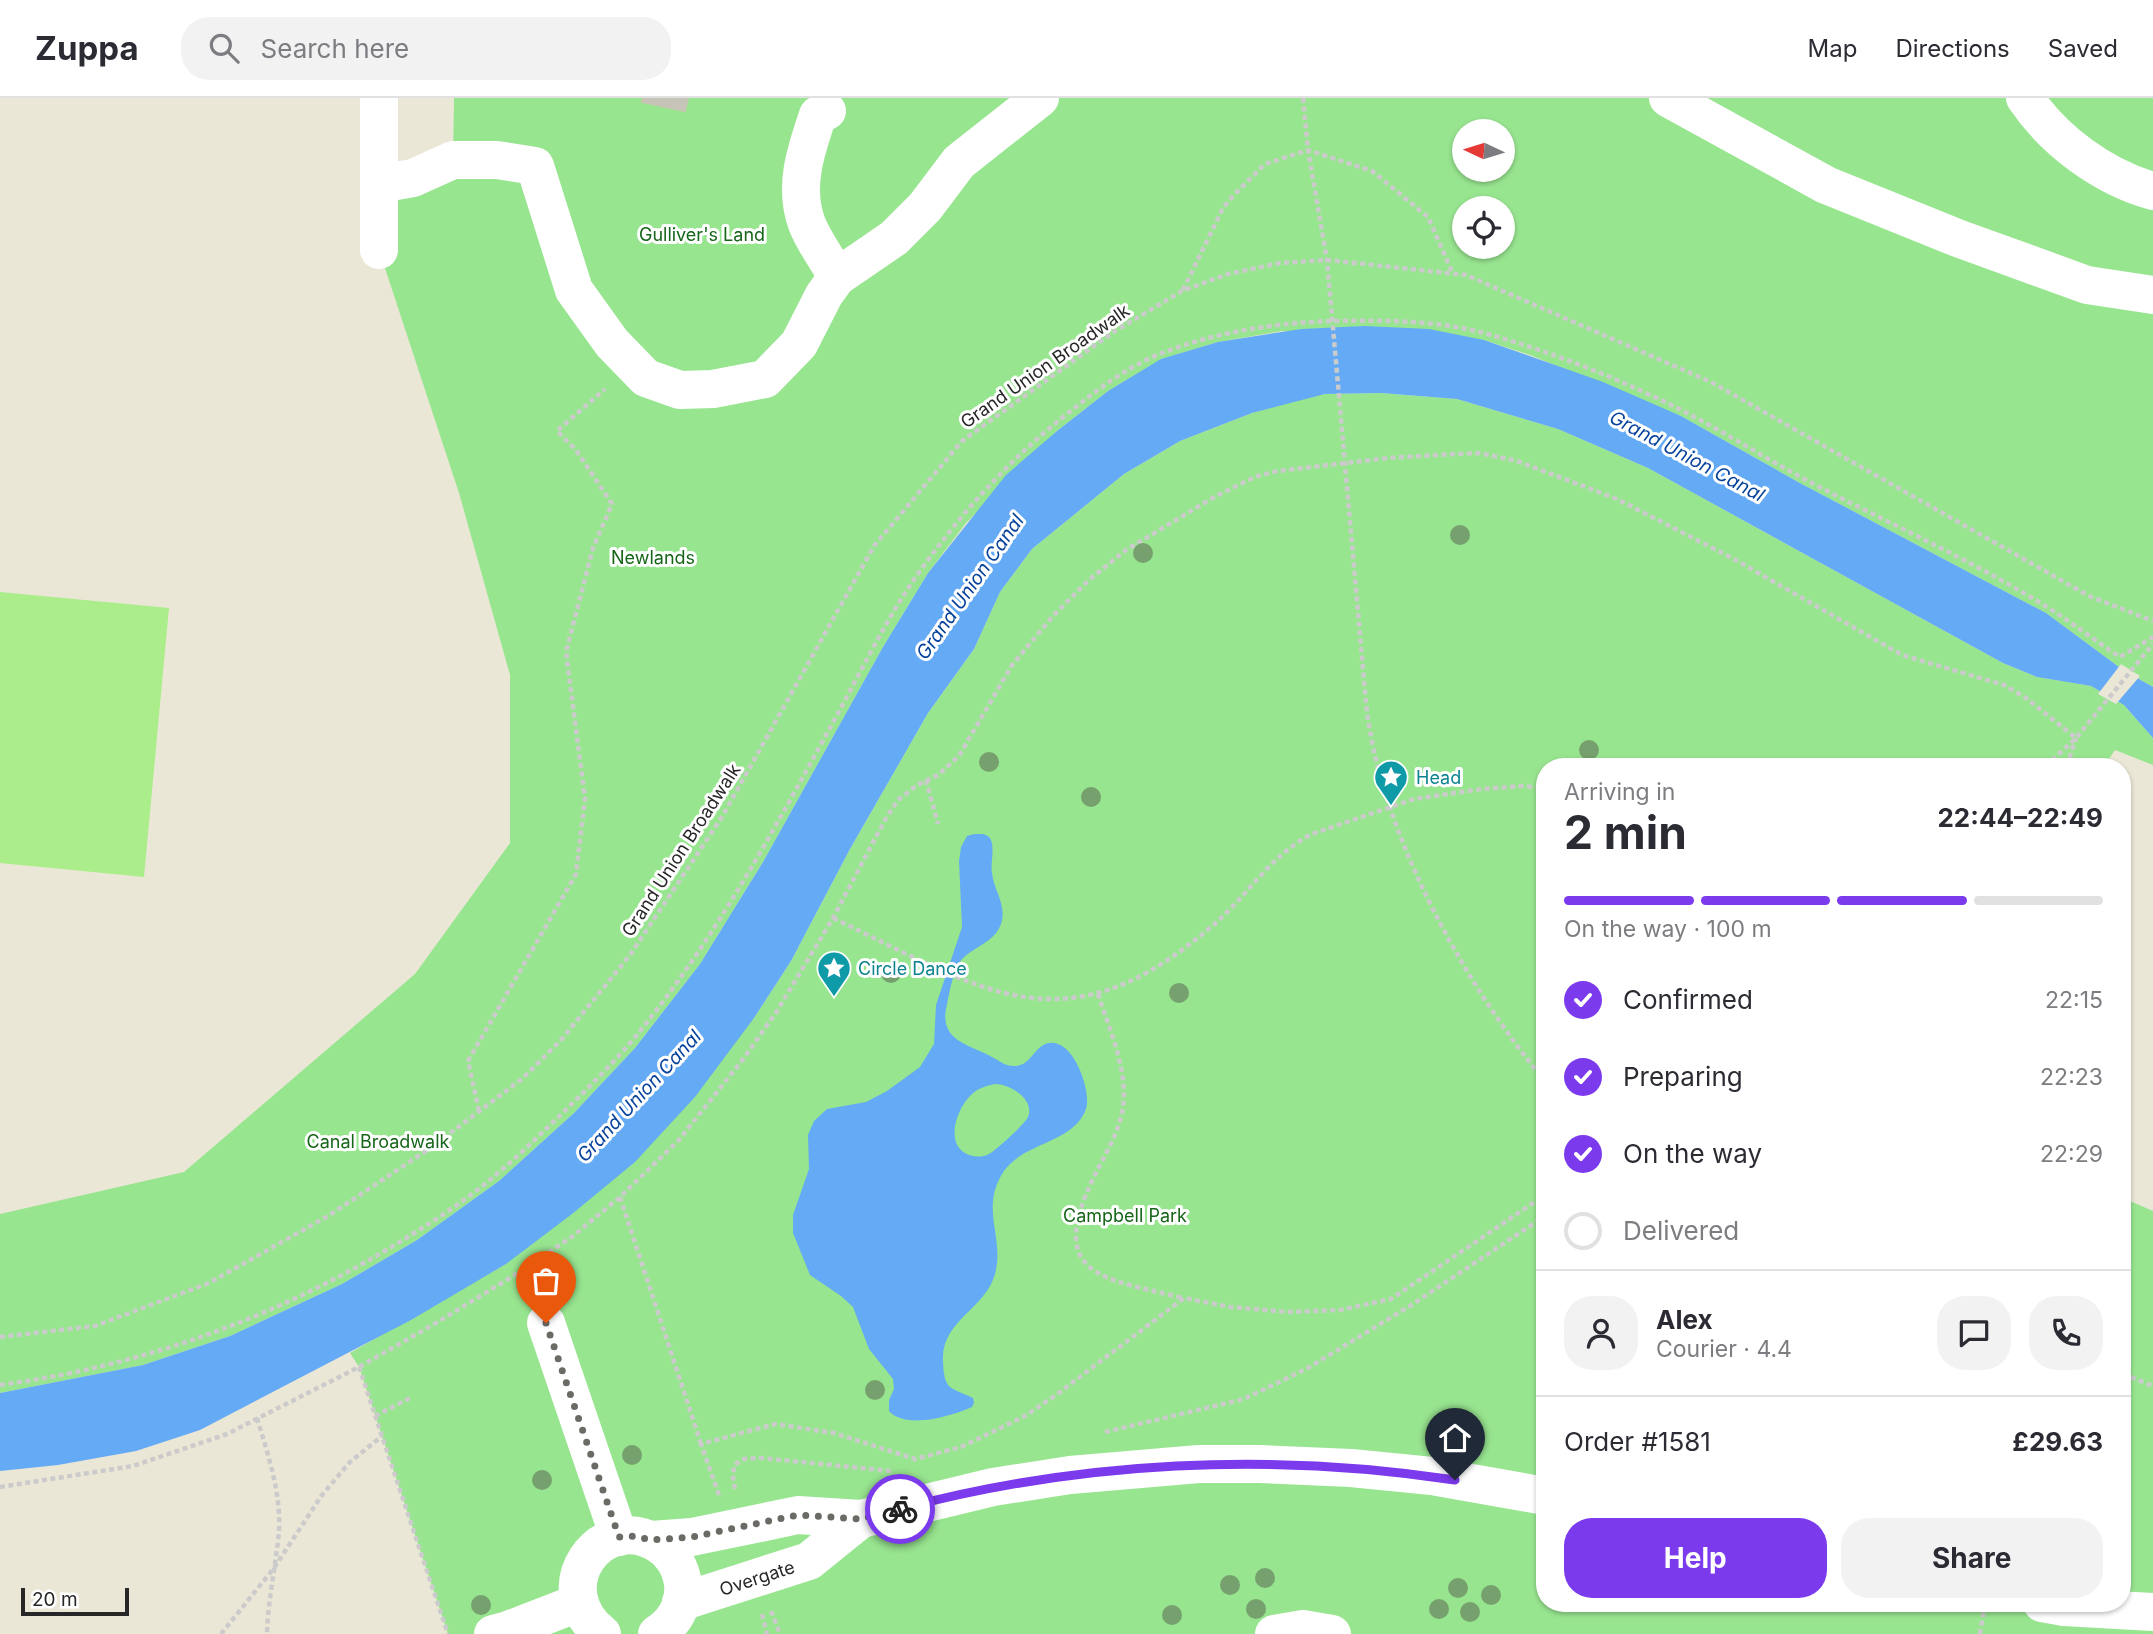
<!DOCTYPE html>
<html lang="en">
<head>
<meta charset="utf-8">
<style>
	:root { --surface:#fff; --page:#f2f2f3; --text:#2b2b33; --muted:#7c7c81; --line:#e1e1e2; --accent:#7c3aed }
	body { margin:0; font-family:Inter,sans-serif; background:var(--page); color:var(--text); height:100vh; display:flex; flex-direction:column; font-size:26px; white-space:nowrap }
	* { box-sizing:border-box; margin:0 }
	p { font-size:23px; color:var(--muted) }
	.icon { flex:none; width:38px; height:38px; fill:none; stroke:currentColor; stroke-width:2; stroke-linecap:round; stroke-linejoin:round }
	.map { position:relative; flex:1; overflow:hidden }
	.details { position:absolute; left:1536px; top:660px; width:595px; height:854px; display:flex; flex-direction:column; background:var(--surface); border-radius:28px; box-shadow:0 2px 5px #0004 }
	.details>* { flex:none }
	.needle { width:46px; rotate:274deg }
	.tools { position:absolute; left:1452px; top:21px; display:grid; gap:14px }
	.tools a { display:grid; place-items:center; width:63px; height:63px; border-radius:50%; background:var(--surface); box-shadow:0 2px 5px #0004; font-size:35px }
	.scale { position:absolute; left:21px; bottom:18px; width:108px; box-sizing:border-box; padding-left:7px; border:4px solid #272727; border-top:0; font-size:19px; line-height:24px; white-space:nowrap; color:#272727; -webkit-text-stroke:5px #fff; paint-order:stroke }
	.pin { position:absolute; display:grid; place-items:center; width:60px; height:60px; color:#fff; margin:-72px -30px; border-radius:50% 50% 50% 0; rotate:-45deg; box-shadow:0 0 7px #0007 }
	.pin .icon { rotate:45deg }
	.courier { position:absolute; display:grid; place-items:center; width:70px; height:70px; margin:-35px; border:5px solid #7c3aed; border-radius:50%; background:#fff; color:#222; box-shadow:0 2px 9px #0007 }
	.summary em { font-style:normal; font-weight:700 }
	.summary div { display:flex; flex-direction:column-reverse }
	.summary { display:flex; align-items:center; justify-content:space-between; height:119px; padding:0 28px }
	h1 { font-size:46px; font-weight:700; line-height:52px }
	.bar { display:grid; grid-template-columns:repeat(4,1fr); gap:10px 7px; align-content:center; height:84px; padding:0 28px }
	.bar i { height:9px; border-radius:5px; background:var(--line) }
	.bar .current { background:var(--accent) }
	.bar p { grid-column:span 4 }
	.line { display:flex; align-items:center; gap:18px; padding:0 28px; border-top:2px solid var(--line) }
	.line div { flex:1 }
	.round { display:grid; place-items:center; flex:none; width:74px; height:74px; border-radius:28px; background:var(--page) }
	ol { padding:0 28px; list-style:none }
	li { display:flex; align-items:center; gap:21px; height:77px }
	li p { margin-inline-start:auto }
	li .icon { padding:7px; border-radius:50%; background:var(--accent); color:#fff; stroke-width:4 }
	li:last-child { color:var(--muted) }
	li i { width:38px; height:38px; border:4px solid var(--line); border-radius:50% }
	.primary-button { display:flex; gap:14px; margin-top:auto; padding:14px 28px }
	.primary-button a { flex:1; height:80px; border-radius:28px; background:var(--accent); color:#fff; font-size:28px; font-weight:700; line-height:80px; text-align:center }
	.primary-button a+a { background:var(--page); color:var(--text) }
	header { display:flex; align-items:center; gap:42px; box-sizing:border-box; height:98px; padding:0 35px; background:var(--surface); border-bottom:2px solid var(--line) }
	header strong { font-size:33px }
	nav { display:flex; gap:38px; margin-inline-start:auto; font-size:24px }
	.search { width:490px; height:63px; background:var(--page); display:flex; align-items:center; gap:18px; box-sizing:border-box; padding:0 24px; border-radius:28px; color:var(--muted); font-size:26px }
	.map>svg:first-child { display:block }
</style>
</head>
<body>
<header>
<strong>Zuppa</strong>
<div class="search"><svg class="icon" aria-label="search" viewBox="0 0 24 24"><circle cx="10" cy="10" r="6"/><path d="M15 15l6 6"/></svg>Search here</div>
<nav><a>Map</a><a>Directions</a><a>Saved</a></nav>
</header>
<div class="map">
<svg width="2153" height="1536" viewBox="0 0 2153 1536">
	<rect width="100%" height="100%" fill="#ebe7d7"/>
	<g fill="#98e590" fill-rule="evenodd">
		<path d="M454,0H2153V589L2123,572L2046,515L1798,384L1681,318L1530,257L1484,242L1282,233L1218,244L1162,261L1108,293L1057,333L966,425L928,475L883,549L763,764L700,866L635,950L574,1015L499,1083L417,1142L342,1186L230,1238L143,1267L0,1295V1116L184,1074L415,876L510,745V577L459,395L379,152V86L453,62ZM1465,33H1503V72H1465ZM1465,110H1503V149H1465Z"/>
		<polygon points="1381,295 1457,301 1558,331 1648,370 2003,565 2037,579 2091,588 2124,607 2153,640 2153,667 2115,652 2104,668 1545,668 1545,1505 2123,1505 2123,1100 2153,1113 2153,1536 448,1536 359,1269 350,1255 506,1166 754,920 791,863 850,751 928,615 974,551 1000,494 1032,451 1124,376 1180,343 1252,315 1297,302 1325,296"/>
	</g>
	<polygon fill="#abed8b" points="0,494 169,510 144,779 0,765"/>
	<g fill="#64aaf4" fill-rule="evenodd">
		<polygon points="1364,228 1429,231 1484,242 1603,284 1681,318 1798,384 2046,515 2123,572 2153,589 2153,640 2124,607 2091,588 2037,579 2003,565 1648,370 1558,331 1457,301 1381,295 1325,296 1252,315 1180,343 1124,376 1032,451 1000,494 974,551 928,615 850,751 791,863 754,920 695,999 635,1064 572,1116 506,1166 411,1222 200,1332 136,1353 58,1367 0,1373 0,1295 143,1267 230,1238 342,1186 417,1142 499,1083 574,1015 635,950 700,866 763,764 883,549 928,475 1006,377 1057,333 1108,293 1161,261 1218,244 1301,231"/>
		<path d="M974,736C979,736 985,735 989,739C996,746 990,766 992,775C994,793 1007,807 1001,826C994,846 970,849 959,865C952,877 949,897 946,911C940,943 970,947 992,959C1000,963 1006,969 1016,968C1031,967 1035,947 1049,945C1073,940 1092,993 1086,1011C1074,1045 1024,1044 1004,1073C979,1110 1005,1139 995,1176C985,1212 941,1222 943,1263C944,1293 950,1289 973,1300L974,1305L972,1309C952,1318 906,1332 889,1313V1302L894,1291L893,1281L869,1251L853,1209L841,1198L810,1177L793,1135V1117L809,1071L808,1037L814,1023L827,1011L866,1004L887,993L920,969L934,946L936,907L962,829L959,763L961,749L967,738ZM995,986C1010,986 1035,1001 1028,1019C1025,1026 996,1052 989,1056C983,1059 979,1059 973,1058C943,1052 955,1012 971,997C978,990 986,988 995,986Z"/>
	</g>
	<polygon fill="#ebe7d7" points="2121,566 2140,578 2116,606 2098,596"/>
	<polygon fill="#c6c4b8" stroke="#c6c4b2" stroke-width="2" points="643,0 688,0 685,13 642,4"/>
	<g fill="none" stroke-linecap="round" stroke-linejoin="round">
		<g stroke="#cbcbcb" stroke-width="4.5" stroke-dasharray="5 3.5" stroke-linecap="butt">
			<path d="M1303,0L1308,52L1327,162L1366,605C1379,731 1464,887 1545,983"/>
			<polyline points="1183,192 1223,110 1234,97 1265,66 1308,52 1372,73 1428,119 1453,176"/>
			<polyline points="2046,668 2076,640 2153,546"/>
			<polyline points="2067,668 2076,640"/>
			<polyline points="926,682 938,726"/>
			<path d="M833,820C984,892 1063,955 1211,829C1247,799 1269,758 1312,736L1414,701L1482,691L1522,688L1545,690"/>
			<path d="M1098,896C1110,934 1130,975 1122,1015C1117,1038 1104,1058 1094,1079C1045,1179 1103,1180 1183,1200"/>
			<polyline points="479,1013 468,963 576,776 585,701 566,554 593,450 612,406 576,352 557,333 605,291"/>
			<polyline points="620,1099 701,1346"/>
			<polyline points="0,1239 95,1228 209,1185 328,1118 432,1049 523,980 561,942 630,857 722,719 874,448 962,343 1115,233 1182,193 1228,176 1280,165 1327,162 1466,177 1711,284 2089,498 2153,523"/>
			<polyline points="359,1269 448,1536"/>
			<polyline points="2123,1276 2153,1288"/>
			<path d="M0,1287C140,1268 267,1223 388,1151C426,1128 465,1104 498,1075C515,1061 531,1045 547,1030C576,1002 605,974 631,944C711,848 771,737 831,628C861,574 888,516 925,466C968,407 1014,357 1072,312C1099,290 1129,268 1162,255C1216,234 1274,225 1332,223C1384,222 1440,222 1491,237C1558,256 1627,284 1689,316C1729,337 1767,361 1806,382C1884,423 1967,460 2042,506C2069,522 2094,542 2120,559L2153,539"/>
			<polyline points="375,1318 410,1300"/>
			<path d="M257,1320C268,1357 281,1394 279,1433C276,1467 268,1501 267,1536"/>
			<polyline points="1105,1334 1244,1301 1308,1270 1413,1206 1545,1118"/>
			<polyline points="0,1389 133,1368 227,1336 359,1269 431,1228 523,1172 573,1138 620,1099 678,1043 744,960 777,913 833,820 885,722 898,702 917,687 938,677 959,658 1012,567 1053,518 1089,482 1126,452 1216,398 1257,378 1278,373 1388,360 1455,356 1479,355 1517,363 1617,401 1732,460 1902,557 2004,587 2026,600 2076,640"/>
			<polyline points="735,1391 733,1381 734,1367 744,1361 761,1360 891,1373"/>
			<polyline points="719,1397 701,1346 775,1326 834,1335 915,1361 961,1349 1025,1318 1056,1297 1184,1200 1230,1209 1287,1214 1340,1212 1391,1201 1545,1097"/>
			<polyline points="771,1513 780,1536"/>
			<polyline points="762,1516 767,1536"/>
			<polyline points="221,1536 274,1470 322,1397 350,1364 382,1338"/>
			<polyline points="1980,1536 1985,1505"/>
		</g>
		<g stroke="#fff" stroke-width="38">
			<polyline points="379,0 379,152"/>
			<polyline points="1668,0 1826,87 1960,141 2087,187 2153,197"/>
			<path d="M2025,0C2054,43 2103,79 2153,93"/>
			<path d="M827,13L818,17C806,52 793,89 807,126C814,144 828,162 837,179"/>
			<polyline points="379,86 413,80 453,62 497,62 535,68 574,192 612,245 646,280 680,292 713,291 765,281 799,246 824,197 837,179 894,140 925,109 959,64 1040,0"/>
			<polyline points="546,1225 619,1439"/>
			<polyline points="651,1442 692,1439 798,1417 861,1421 993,1389 1070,1377 1199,1366 1260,1366 1351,1370 1432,1378 1545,1398"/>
			<polyline points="681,1504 809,1463 861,1421"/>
			<polyline points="2042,1505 2064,1509 2153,1514"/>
			<polyline points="493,1536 508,1532 578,1505"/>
			<path d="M602,1536C544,1490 601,1411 658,1446C672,1455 681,1470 683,1486C685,1507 674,1525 657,1536"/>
			<polyline points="1274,1536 1303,1531 1332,1536"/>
		</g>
	</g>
	<g fill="#76a06e">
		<circle cx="1460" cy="437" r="10"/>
		<circle cx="1143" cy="455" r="10"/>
		<circle cx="1589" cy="652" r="10"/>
		<circle cx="989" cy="664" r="10"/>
		<circle cx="1091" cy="699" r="10"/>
		<circle cx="891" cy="875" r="10"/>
		<circle cx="1179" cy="895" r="10"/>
		<circle cx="875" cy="1292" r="10"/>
		<circle cx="632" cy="1357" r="10"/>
		<circle cx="542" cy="1382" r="10"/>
		<circle cx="1265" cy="1480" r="10"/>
		<circle cx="1230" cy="1487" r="10"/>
		<circle cx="1458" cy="1490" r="10"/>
		<circle cx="1491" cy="1497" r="10"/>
		<circle cx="481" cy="1507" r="10"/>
		<circle cx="1256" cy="1511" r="10"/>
		<circle cx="1439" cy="1511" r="10"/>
		<circle cx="1470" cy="1514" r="10"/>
		<circle cx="1172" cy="1517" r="10"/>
	</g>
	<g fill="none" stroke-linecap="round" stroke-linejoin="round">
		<polyline stroke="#6c6a65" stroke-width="7" stroke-dasharray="0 12.6" points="546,1225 619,1439 635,1438 651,1442 692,1439 798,1417 861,1421 900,1411"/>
		<path stroke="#7c3aed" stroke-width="9" d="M900,1411C1080,1363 1271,1354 1455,1382"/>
	</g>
	<defs>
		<g id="sight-pin" transform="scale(1.75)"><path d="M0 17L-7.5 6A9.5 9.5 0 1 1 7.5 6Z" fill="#0f9aa8" stroke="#fff"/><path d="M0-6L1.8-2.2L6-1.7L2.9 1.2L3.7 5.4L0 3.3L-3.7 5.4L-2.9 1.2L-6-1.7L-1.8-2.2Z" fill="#fff"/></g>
	</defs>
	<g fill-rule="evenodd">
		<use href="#sight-pin" x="1391" y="679"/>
		<use href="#sight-pin" x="834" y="870"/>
	</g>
	<g text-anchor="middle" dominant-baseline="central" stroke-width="6" stroke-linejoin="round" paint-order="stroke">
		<g font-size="18" fill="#166619" stroke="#fff">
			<text x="702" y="136">Gulliver's Land</text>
			<text x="653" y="459">Newlands</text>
			<text x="378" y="1043">Canal Broadwalk</text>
			<text x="1125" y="1117">Campbell Park</text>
		</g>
		<g font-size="18" fill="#272727" stroke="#fff">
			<text transform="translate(1045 268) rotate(-35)">Grand Union Broadwalk</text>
			<text transform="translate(681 752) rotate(-57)">Grand Union Broadwalk</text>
			<text transform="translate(757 1480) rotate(-18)">Overgate</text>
		</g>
		<g font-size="18" fill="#0d838f" stroke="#fff" text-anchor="start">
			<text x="1416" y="679">Head</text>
			<text x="858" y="870">Circle Dance</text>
		</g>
		<g font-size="19" font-style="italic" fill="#07439c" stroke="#fff">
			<text transform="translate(1687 358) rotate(28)">Grand Union Canal</text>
			<text transform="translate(970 489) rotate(-55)">Grand Union Canal</text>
			<text transform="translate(639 998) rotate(-47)">Grand Union Canal</text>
		</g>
	</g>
</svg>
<div class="tools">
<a><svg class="needle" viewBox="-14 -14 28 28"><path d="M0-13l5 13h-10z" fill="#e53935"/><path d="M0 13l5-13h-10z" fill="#7c7c81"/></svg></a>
<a><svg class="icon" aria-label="locate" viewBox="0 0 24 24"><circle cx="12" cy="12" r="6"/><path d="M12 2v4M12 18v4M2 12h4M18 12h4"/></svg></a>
</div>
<div class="scale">20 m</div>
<div class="pin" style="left:546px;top:1225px;background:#ea580c"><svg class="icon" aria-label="bag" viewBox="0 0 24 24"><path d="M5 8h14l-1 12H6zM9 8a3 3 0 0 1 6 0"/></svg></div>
<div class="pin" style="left:1455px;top:1382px;background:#1f2937"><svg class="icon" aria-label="home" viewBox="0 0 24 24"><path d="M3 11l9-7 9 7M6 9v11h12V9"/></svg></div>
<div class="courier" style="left:900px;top:1411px"><svg class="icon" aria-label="bike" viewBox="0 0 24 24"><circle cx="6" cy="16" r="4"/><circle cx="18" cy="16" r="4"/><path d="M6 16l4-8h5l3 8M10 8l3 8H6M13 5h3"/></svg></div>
<section class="details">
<div class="summary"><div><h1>2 min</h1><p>Arriving in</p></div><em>22:44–22:49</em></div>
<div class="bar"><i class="current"></i><i class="current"></i><i class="current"></i><i></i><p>On the way · 100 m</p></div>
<ol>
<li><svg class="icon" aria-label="check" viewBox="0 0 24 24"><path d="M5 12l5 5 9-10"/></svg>Confirmed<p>22:15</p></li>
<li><svg class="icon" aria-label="check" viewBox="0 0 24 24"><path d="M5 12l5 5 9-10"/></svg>Preparing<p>22:23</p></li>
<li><svg class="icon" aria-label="check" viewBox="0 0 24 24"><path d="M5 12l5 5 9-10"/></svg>On the way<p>22:29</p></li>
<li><i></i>Delivered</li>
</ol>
<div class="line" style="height:126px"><a class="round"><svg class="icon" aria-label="person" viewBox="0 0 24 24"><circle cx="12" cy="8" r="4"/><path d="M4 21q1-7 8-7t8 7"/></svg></a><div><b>Alex</b><p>Courier · 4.4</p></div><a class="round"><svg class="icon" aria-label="chat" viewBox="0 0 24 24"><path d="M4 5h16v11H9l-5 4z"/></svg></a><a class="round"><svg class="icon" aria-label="phone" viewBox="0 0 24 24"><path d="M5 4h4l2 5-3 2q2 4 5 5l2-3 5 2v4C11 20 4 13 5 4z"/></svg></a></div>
<div class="line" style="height:91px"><div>Order #1581</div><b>£29.63</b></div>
<div class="primary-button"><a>Help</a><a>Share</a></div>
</section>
</div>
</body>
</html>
